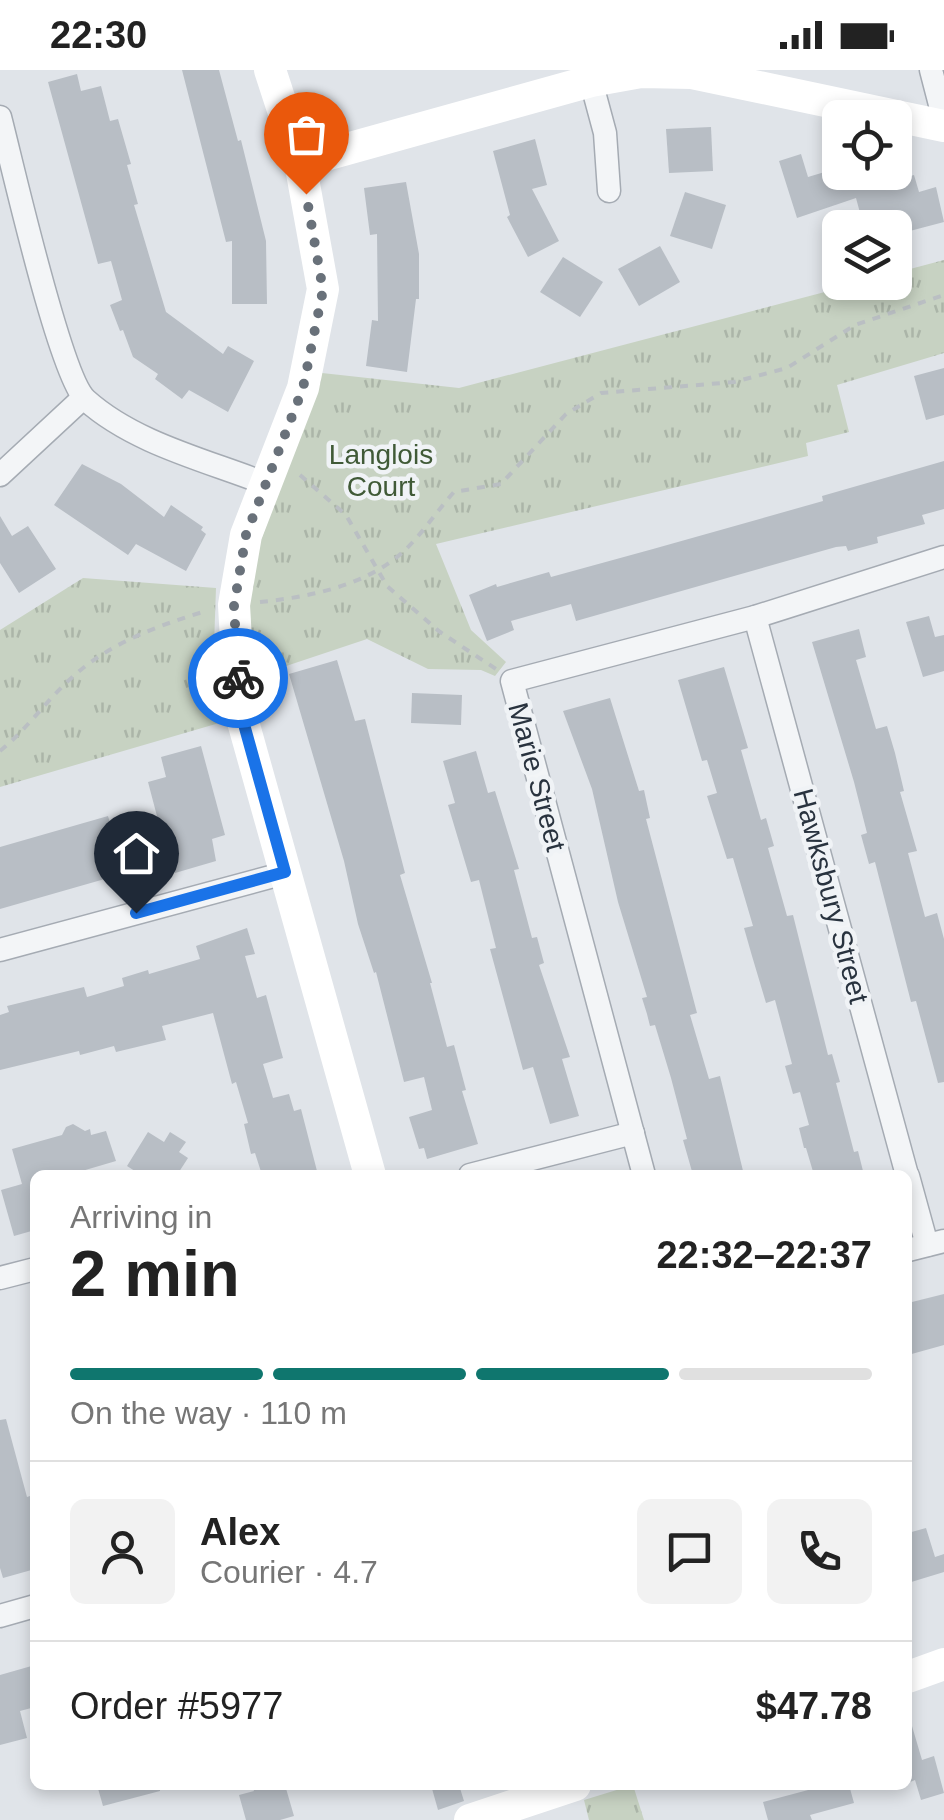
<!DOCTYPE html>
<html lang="en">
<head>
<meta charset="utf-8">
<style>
	:root { --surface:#fff; --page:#f2f2f2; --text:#222; --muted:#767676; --line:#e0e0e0; --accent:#0f766e }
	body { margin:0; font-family:Helvetica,sans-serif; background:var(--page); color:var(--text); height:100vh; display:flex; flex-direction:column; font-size:38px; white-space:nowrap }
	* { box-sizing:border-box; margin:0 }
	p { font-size:32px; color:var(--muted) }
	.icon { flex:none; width:55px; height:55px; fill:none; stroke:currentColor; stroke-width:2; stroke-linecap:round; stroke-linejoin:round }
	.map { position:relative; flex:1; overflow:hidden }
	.panel { position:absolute; left:30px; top:1100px; width:882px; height:620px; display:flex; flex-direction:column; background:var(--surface); border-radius:15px; box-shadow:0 5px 15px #0003 }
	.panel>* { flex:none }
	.controls { position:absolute; left:822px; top:30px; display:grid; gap:20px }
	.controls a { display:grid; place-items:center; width:90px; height:90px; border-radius:15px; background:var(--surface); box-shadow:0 5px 15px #0003; font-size:50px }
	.pin { position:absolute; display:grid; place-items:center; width:85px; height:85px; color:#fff; margin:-102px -42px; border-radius:50% 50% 50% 0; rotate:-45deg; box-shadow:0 0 10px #0007 }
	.pin .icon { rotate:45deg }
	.courier { position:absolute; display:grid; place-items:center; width:100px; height:100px; margin:-50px; border:8px solid #1a73e8; border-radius:50%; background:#fff; color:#222; box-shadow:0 2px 12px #0007 }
	.headline em { font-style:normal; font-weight:800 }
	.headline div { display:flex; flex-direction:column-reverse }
	.headline { display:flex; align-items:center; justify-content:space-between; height:170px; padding:0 40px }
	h1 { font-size:65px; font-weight:800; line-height:75px }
	.bar { display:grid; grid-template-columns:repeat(4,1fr); gap:15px 10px; align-content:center; height:120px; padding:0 40px }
	.bar i { height:12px; border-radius:8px; background:var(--line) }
	.bar .selected { background:var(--accent) }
	.bar p { grid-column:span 4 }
	.line { display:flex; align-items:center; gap:25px; padding:0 40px; border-top:2px solid var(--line) }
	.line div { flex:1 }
	.round { display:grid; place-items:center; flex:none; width:105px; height:105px; border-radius:15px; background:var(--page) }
	.status { display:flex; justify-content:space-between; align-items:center; height:70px; padding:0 50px; background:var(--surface); direction:ltr }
	.status svg { height:28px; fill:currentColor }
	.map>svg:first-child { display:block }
</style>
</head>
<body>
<div class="status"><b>22:30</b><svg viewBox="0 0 49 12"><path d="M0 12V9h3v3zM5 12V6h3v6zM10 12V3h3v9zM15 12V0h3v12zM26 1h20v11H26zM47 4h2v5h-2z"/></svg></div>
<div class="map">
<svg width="944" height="1750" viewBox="0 0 944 1750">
	<defs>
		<pattern id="park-tufts" width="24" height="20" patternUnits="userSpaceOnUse" patternTransform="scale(2.5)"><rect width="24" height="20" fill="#c7d2c2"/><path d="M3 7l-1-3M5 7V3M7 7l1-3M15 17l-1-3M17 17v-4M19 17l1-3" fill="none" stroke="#abb5a8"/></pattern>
	</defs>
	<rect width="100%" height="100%" fill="#e0e4e9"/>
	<g fill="url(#park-tufts)">
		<polygon points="944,190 944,283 837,315 849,362 806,373 808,386 436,474 471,560 506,592 495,606 481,600 428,599 367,569 250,608 246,554 254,489 322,303 459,318 859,213 895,212 895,203"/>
		<polygon points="83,508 216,518 214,575 226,651 0,717 0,560"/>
		<polygon points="633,1715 644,1750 589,1750 584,1730"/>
	</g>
	<g fill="#b8bec5">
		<polygon points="182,0 219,0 238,71 241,70 266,171 267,234 232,234 232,171 226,172"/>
		<polygon points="77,4 81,21 101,16 110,51 118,49 131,94 127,95 138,134 134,135 166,242 223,284 228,276 254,291 228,342 189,320 182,329 155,309 158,304 133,287 123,260 120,261 110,235 122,230 111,191 98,194 48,12"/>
		<polygon points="711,57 713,101 669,103 666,59"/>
		<polygon points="535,69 547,115 532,119 559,171 528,187 507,147 510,145 493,81"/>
		<polygon points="801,84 808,107 828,101 831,111 878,102 882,114 914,105 919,122 936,117 944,152 906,162 901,142 863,154 856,128 797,148 779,91"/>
		<polygon points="406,112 419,184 419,229 416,229 407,302 366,296 372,250 378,251 377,164 370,165 364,118"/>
		<polygon points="685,122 726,135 712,179 670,166"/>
		<polygon points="660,176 680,212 639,236 618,199"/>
		<polygon points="563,187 603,212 580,247 540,222"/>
		<polygon points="944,298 944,345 926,350 914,306"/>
		<polygon points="944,391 944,439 922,445 925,454 877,467 878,473 848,481 846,476 836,477 576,551 571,534 511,551 514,560 487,571 469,525 496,514 497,517 549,502 551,507 653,479 823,431 822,426"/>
		<polygon points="82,394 121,414 164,447 171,435 203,457 201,460 206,464 186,501 136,474 128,485 54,435"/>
		<polygon points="0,446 12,466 28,456 56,499 19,523 0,493"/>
		<polygon points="929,546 935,567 944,565 944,601 923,607 906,552"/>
		<polygon points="859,559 866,587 856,590 876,659 887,656 895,683 904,721 900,722 917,781 908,783 925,847 937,843 944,869 944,1012 938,1013 916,931 911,932 875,792 869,794 861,765 867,763 854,712 812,572"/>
		<polygon points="337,590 355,651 365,649 405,803 400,805 432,913 430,913 447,977 454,975 466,1020 462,1021 478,1074 427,1089 424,1078 419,1079 409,1047 432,1040 424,1007 404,1012 376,902 374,903 358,854 344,791 289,604"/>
		<polygon points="724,597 748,678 741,680 761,750 766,748 774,776 768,778 787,846 793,845 828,985 832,984 840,1012 836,1013 854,1082 858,1081 864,1105 814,1105 806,1078 804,1078 799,1058 809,1055 800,1022 793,1024 785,996 792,994 775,930 766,933 752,886 744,858 753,856 733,788 727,789 707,726 717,723 707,690 702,691 678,610"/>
		<polygon points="412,623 462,625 461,655 411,653"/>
		<polygon points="610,628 639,721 644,720 650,748 646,749 697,943 690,945 709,1009 720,1006 744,1105 693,1105 683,1070 687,1069 671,1008 655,955 650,956 647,944 642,928 647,927 618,832 592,719 563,641"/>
		<polygon points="201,676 225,765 212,769 216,791 175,803 171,790 0,839 0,777 108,746 113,763 158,750 148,712 166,707 161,687"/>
		<polygon points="476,681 488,723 495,721 519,799 514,800 532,868 537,867 544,893 539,895 570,987 562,989 579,1046 550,1054 533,997 523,1000 490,879 496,878 479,810 471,812 448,735 455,733 443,691"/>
		<polygon points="247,858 255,884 245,886 257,928 266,925 283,988 263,994 273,1028 289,1024 294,1041 301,1039 317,1101 306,1105 262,1105 255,1083 251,1084 244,1054 248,1053 236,1012 232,1014 213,943 162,956 166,970 116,982 114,976 80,985 79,981 0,1000 0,945 9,942 7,936 84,917 87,927 124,916 122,908 148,900 149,904 200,889 196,876"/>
		<polygon points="73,1054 85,1061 90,1059 91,1065 106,1061 116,1091 82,1101 83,1105 35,1105 35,1160 14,1166 1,1120 22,1114 12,1079 62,1065 66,1057"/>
		<polygon points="148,1062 164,1072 170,1062 186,1072 179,1082 188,1088 177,1105 141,1105 127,1096"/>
		<polygon points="944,1224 944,1275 908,1285 908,1233"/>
		<polygon points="6,1349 27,1427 30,1426 35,1444 35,1499 3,1508 0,1498 0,1350"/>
		<polygon points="926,1458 935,1487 944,1484 944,1502 908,1513 908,1463"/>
		<polygon points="35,1595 35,1637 20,1641 27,1668 0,1675 0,1605"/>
		<polygon points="908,1656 912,1656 922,1690 934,1686 944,1723 921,1730 915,1710 908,1713"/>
		<polygon points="97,1715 160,1715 160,1721 103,1736"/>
		<polygon points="252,1715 285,1715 294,1746 280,1750 246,1750 239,1725 254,1721"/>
		<polygon points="431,1715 459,1715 464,1731 438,1740"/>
		<polygon points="827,1715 849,1715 854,1733 810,1745 812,1750 768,1750 763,1732"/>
	</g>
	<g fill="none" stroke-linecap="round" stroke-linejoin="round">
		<g stroke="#a5abb3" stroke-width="25">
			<g id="street">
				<polyline points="931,0 944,50"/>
				<polyline points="591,11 605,63 609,121"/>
				<path d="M0,47C12,93 60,307 86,330C134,373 205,390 264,413"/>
				<polyline points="0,405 83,328"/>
				<polyline points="755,547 907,1105"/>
				<polyline points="0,880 285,803"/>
				<polyline points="470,1105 633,1063"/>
				<polyline points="644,1105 512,611 755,547 944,487"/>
				<polyline points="908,1106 927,1175"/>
				<polyline points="908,1180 944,1171"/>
				<polyline points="0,1208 35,1199"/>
				<polyline points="0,1546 35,1536"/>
			</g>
		</g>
		<g stroke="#babfc3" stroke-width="4" stroke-dasharray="8 8" stroke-linecap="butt">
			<polyline points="300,405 346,445 387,516 440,562 496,599"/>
			<path d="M260,532C309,527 366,516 404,481C422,464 437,441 454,422L501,414L566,344L601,323L734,312L787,298L855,255L944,225"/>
			<path d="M0,681C25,661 43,635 66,613C106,574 154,557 206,541"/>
		</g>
		<use href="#street" stroke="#f3f5f7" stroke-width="22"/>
		<g stroke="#fff" stroke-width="32">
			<polyline points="270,0 300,92 323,219 303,318 246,465 234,535 240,641 370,1105"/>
			<polyline points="300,92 591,11 641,2 692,3 944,56"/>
			<polyline points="908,1607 944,1594"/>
			<polyline points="470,1750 575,1715"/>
		</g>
	</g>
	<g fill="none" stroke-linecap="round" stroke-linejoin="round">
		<polyline stroke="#69717a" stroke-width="10" stroke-dasharray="0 18" points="238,608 234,536 246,465 303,318 323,220 306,124"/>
		<polyline stroke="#1a73e8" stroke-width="12" points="136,843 285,802 240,640 238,608"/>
	</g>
	<g text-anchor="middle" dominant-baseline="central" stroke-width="9" stroke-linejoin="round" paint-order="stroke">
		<g font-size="28" fill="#405a37" stroke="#f0f3f6">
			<text x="381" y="384">Langlois<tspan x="381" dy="32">Court</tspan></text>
		</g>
		<g font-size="28" fill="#29333f" stroke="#f0f3f6">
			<text transform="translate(537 707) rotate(75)">Marie Street</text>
			<text transform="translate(831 826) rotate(75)">Hawksbury Street</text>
		</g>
	</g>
</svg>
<div class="controls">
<a><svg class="icon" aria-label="locate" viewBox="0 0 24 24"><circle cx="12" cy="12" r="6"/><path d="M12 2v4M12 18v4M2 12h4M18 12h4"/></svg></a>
<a><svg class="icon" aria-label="layers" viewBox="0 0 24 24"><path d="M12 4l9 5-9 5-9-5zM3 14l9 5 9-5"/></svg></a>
</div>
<div class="pin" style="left:306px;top:124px;background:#ea580c"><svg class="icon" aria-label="bag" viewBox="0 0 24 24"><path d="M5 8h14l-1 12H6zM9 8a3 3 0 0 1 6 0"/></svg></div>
<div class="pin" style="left:136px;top:843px;background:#1f2937"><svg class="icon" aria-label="home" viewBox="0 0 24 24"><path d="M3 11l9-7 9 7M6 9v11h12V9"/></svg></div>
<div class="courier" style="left:238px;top:608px"><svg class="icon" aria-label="bike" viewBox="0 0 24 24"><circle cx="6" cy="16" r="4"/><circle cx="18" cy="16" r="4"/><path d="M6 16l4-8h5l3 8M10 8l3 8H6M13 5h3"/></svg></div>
<section class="panel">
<div class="headline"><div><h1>2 min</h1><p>Arriving in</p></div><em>22:32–22:37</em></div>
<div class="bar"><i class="selected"></i><i class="selected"></i><i class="selected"></i><i></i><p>On the way · 110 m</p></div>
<div class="line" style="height:180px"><a class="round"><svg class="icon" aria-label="person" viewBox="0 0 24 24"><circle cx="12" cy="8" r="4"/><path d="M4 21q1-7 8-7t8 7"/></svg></a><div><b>Alex</b><p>Courier · 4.7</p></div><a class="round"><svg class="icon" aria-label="chat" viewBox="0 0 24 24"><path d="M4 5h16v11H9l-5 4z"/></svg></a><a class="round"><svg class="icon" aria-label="phone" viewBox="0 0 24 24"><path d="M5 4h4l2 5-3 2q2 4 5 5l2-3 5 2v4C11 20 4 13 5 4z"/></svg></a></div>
<div class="line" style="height:130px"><div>Order #5977</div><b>$47.78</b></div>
</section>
</div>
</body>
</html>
